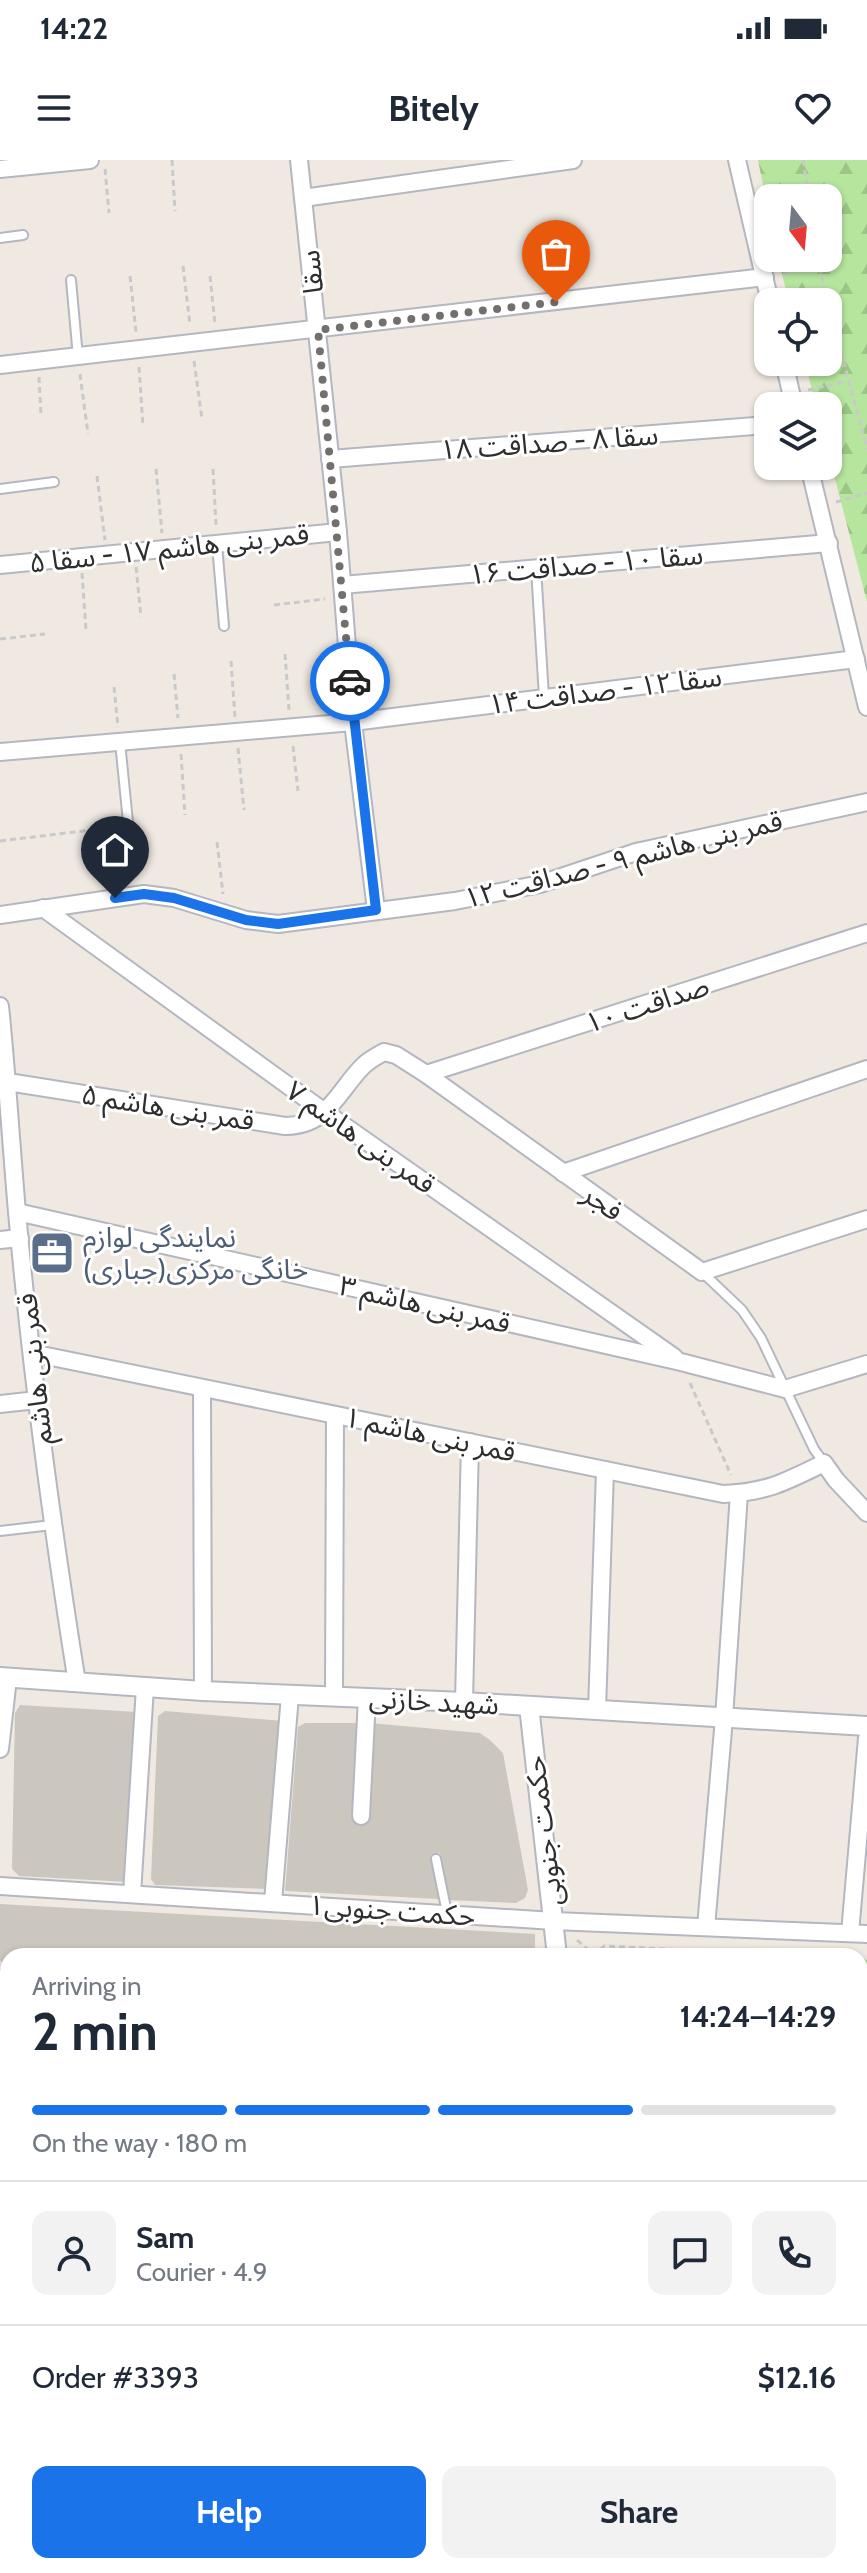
<!DOCTYPE html>
<html lang="en">
<head>
<meta charset="utf-8">
<style>
	:root { --surface:#fff; --page:#f2f2f3; --text:#1f2937; --muted:#747a83; --line:#e0e1e3; --accent:#1a73e8 }
	body { margin:0; font-family:Cabin,"Noto Sans Arabic",sans-serif; background:var(--page); color:var(--text); height:100vh; display:flex; flex-direction:column; font-size:30px; white-space:nowrap }
	* { box-sizing:border-box; margin:0 }
	p { font-size:26px; color:var(--muted) }
	.icon { flex:none; width:44px; height:44px; fill:none; stroke:currentColor; stroke-width:2; stroke-linecap:round; stroke-linejoin:round }
	.map { position:relative; flex:1; overflow:hidden }
	.sheet { position:absolute; left:0px; top:1788px; width:868px; height:626px; display:flex; flex-direction:column; background:var(--surface); border-radius:24px 24px 0 0; box-shadow:0 2px 6px #0004 }
	.sheet>* { flex:none }
	.needle { width:52px; rotate:164deg }
	.controls { position:absolute; left:754px; top:24px; display:grid; gap:16px }
	.controls a { display:grid; place-items:center; width:88px; height:88px; border-radius:16px; background:var(--surface); box-shadow:0 2px 6px #0004; font-size:40px }
	.pin { position:absolute; display:grid; place-items:center; width:68px; height:68px; color:#fff; margin:-82px -34px; border-radius:50% 50% 50% 0; rotate:-45deg; box-shadow:0 0 8px #0007 }
	.pin .icon { rotate:45deg }
	.courier { position:absolute; display:grid; place-items:center; width:80px; height:80px; margin:-40px; border:6px solid #1a73e8; border-radius:50%; background:#fff; color:#222; box-shadow:0 2px 10px #0007 }
	.headline em { font-style:normal; font-weight:700 }
	.headline div { display:flex; flex-direction:column-reverse }
	.headline { display:flex; align-items:center; justify-content:space-between; height:136px; padding:0 32px }
	h1 { font-size:52px; font-weight:700; line-height:60px }
	.bar { display:grid; grid-template-columns:repeat(4,1fr); gap:12px 8px; align-content:center; height:96px; padding:0 32px }
	.bar i { height:10px; border-radius:6px; background:var(--line) }
	.bar .current { background:var(--accent) }
	.bar p { grid-column:span 4 }
	.line { display:flex; align-items:center; gap:20px; padding:0 32px; border-top:2px solid var(--line) }
	.line div { flex:1 }
	.round { display:grid; place-items:center; flex:none; width:84px; height:84px; border-radius:16px; background:var(--page) }
	.button { display:flex; gap:16px; margin-top:auto; padding:16px 32px }
	.button a { flex:1; height:92px; border-radius:16px; background:var(--accent); color:#fff; font-size:32px; font-weight:700; line-height:92px; text-align:center }
	.button a+a { background:var(--page); color:var(--text) }
	.status { display:flex; justify-content:space-between; align-items:center; height:56px; padding:0 40px; background:var(--surface); direction:ltr }
	.status svg { height:22px; fill:currentColor }
	header { display:flex; justify-content:space-between; align-items:center; height:104px; padding:0 32px; background:var(--surface); font-size:36px; font-weight:700 }
	.map>svg:first-child { display:block }
</style>
</head>
<body>
<div class="status"><b>14:22</b><svg viewBox="0 0 49 12"><path d="M0 12V9h3v3zM5 12V6h3v6zM10 12V3h3v9zM15 12V0h3v12zM26 1h20v11H26zM47 4h2v5h-2z"/></svg></div>
<header><svg class="icon" aria-label="menu" viewBox="0 0 24 24"><path d="M4 6h16M4 12h16M4 18h16"/></svg>Bitely<svg class="icon" aria-label="heart" viewBox="0 0 24 24"><path d="M12 20l-8-8c-3-5 5-10 8-4 3-6 11-1 8 4z"/></svg></header>
<div class="map">
<svg width="867" height="2413" viewBox="0 0 867 2413">
	<defs>
		<pattern id="forest-firs" width="22" height="20" patternUnits="userSpaceOnUse" patternTransform="scale(2)"><rect width="22" height="20" fill="#b6e59e"/><path d="M5 1l3.5 6h-7zM16 11l3.5 6h-7z" fill="#9dc588"/></pattern>
		<pattern id="park-crowns" width="20" height="18" patternUnits="userSpaceOnUse" patternTransform="scale(2)"><rect width="20" height="18" fill="#b6e59e"/><path d="M2 6a3 3 0 1 1 6 0M12 15a3 3 0 1 1 6 0" fill="none" stroke="#9dc588"/></pattern>
	</defs>
	<rect width="100%" height="100%" fill="#efe9e1"/>
	<polygon fill="url(#forest-firs)" points="758,0 867,0 867,442 828,292 828,246 816,246 805,202 828,202 828,142 789,142 778,98 828,98 828,38 768,38 768,50"/>
	<g fill="url(#park-crowns)">
		<polygon points="595,1789 769,1796 590,1796"/>
		<polygon points="860,1800 867,1800 867,2215 860,2217"/>
	</g>
	<g fill="#cbc7bf">
		<polygon points="20,1545 137,1552 128,1722 19,1716 12,1709 15,1553"/>
		<polygon points="165,1551 283,1561 270,1729 155,1725 151,1719 158,1556"/>
		<polygon points="305,1563 370,1563 480,1573 490,1580 503,1593 528,1730 525,1738 516,1743 449,1740 440,1693 431,1696 439,1739 285,1731 298,1567"/>
		<polygon points="0,1744 535,1774 535,1796 8,1796 8,1811 0,1800"/>
		<polygon points="0,1872 8,1875 8,1914 0,1914"/>
		<polygon points="8,1935 8,2073 0,2073 0,1936"/>
		<polygon points="8,2113 8,2172 0,2171 0,2114"/>
		<polygon points="0,2184 8,2184 8,2242 3,2243 2,2240 0,2240"/>
		<polygon points="8,2266 8,2405 0,2406 0,2268"/>
		<polygon points="354,2406 604,2406 605,2413 333,2413 336,2407"/>
	</g>
	<g fill="none" stroke-linecap="round" stroke-linejoin="round">
		<g stroke="#b4b7c1" stroke-width="12">
			<g id="service">
				<polyline points="0,78 23,75"/>
				<polyline points="71,120 78,197"/>
				<polyline points="0,329 54,322"/>
				<polyline points="217,385 224,466"/>
				<polyline points="536,408 544,537"/>
				<polyline points="120,582 128,662"/>
				<polyline points="703,1113 742,1150 761,1178 814,1289 824,1303"/>
				<polyline points="0,1371 52,1365"/>
				<polyline points="436,1699 447,1753"/>
				<polyline points="265,2413 265,2406"/>
			</g>
		</g>
		<g stroke="#b4b7c1" stroke-width="20">
			<g id="minor">
				<polyline points="299,0 338,372 353,562 376,750"/>
				<polyline points="737,0 770,142"/>
				<polyline points="0,9 90,0"/>
				<polyline points="303,38 573,0"/>
				<polyline points="784,202 794,246"/>
				<polyline points="0,205 765,117"/>
				<polyline points="330,299 768,265"/>
				<polyline points="809,306 867,547"/>
				<polyline points="0,405 338,372"/>
				<polyline points="342,425 829,383"/>
				<polyline points="0,592 353,562 856,499"/>
				<polyline points="43,748 326,953 674,1197"/>
				<polyline points="0,755 144,734 174,738 246,760 278,764 455,741 540,724 636,692 867,642"/>
				<path d="M0,846C7,914 11,983 17,1052C31,1210 52,1366 77,1523"/>
				<polyline points="426,914 867,773"/>
				<path d="M0,922H8L285,966C328,966 337,932 363,906C369,900 377,896 384,892L396,895L426,914L702,1112L867,1059"/>
				<polyline points="563,1013 867,909"/>
				<polyline points="17,1052 681,1202 785,1229 867,1204"/>
				<polyline points="0,1080 20,1078"/>
				<path d="M32,1193L723,1334C768,1332 785,1322 824,1303L836,1320L867,1353"/>
				<polyline points="202,1228 203,1531"/>
				<polyline points="0,1244 37,1240"/>
				<polyline points="334,1536 335,1255"/>
				<polyline points="464,1542 470,1282"/>
				<polyline points="597,1550 605,1310"/>
				<polyline points="0,1589 8,1518"/>
				<polyline points="361,1656 367,1538"/>
				<polyline points="0,1726 554,1761 867,1774"/>
				<polyline points="132,1734 145,1527"/>
				<polyline points="273,1742 290,1535"/>
				<polyline points="706,1767 724,1558 739,1333"/>
				<polyline points="850,1773 867,1578"/>
				<polyline points="0,1819 8,1831"/>
				<polyline points="0,1924 8,1924"/>
				<polyline points="0,2089 8,2088"/>
				<polyline points="0,2177 8,2177"/>
				<polyline points="0,2253 8,2252"/>
				<polyline points="860,2270 867,2268"/>
				<polyline points="728,2406 731,2413"/>
				<polyline points="94,2413 173,2406"/>
			</g>
		</g>
		<g stroke="#b4b7c1" stroke-width="22">
			<g id="tertiary">
				<polyline points="0,1517 203,1531 464,1542 867,1566"/>
				<polyline points="529,1546 557,1796"/>
				<polyline points="620,2406 621,2413"/>
			</g>
		</g>
		<g stroke="#c9c9c9" stroke-width="3" stroke-dasharray="6 4" stroke-linecap="butt">
			<polyline points="172,0 175,51"/>
			<polyline points="803,0 809,38"/>
			<polyline points="105,9 109,53"/>
			<polyline points="817,98 828,142"/>
			<polyline points="183,106 190,165"/>
			<polyline points="783,113 818,105"/>
			<polyline points="130,116 136,172"/>
			<polyline points="210,116 215,164"/>
			<polyline points="828,143 867,289"/>
			<polyline points="194,201 202,259"/>
			<polyline points="139,207 143,267"/>
			<polyline points="80,214 88,274"/>
			<polyline points="39,217 41,255"/>
			<polyline points="808,230 847,221"/>
			<polyline points="156,309 162,373"/>
			<polyline points="213,309 216,365"/>
			<polyline points="97,316 105,380"/>
			<polyline points="836,342 867,333"/>
			<polyline points="136,407 141,457"/>
			<polyline points="82,413 86,470"/>
			<polyline points="274,445 325,439"/>
			<polyline points="0,479 45,474"/>
			<polyline points="285,494 289,550"/>
			<polyline points="231,501 235,557"/>
			<polyline points="174,514 178,558"/>
			<polyline points="114,527 118,567"/>
			<polyline points="293,586 298,631"/>
			<polyline points="238,588 244,650"/>
			<polyline points="181,594 185,655"/>
			<polyline points="0,681 91,670"/>
			<polyline points="217,682 223,734"/>
			<polyline points="690,1223 731,1315"/>
			<polyline points="577,1780 595,1796"/>
			<polyline points="593,1796 604,1786 804,1796"/>
			<polyline points="860,1800 867,1801"/>
			<polyline points="860,1855 867,1859"/>
			<polyline points="860,1876 867,1868"/>
			<polyline points="860,1916 867,1930"/>
			<polyline points="860,2016 867,2004"/>
			<polyline points="860,2034 867,2039"/>
			<polyline points="860,2088 867,2084"/>
			<polyline points="860,2250 867,2247"/>
			<polyline points="73,2406 73,2413"/>
			<polyline points="207,2406 208,2413"/>
		</g>
		<use href="#service" stroke="#fff" stroke-width="8"/>
		<use href="#minor" stroke="#fff" stroke-width="16"/>
		<use href="#tertiary" stroke="#fff" stroke-width="18"/>
	</g>
	<g fill="none" stroke-linecap="round" stroke-linejoin="round">
		<polyline stroke="#726f6d" stroke-width="8" stroke-dasharray="0 14.4" points="350,521 318,170 556,142"/>
		<polyline stroke="#1a73e8" stroke-width="10" points="115,738 144,734 174,738 246,760 278,764 376,750 350,521"/>
	</g>
	<defs>
		<g id="office-square" transform="scale(2.3)"><rect x="-9" y="-9" width="18" height="18" rx="4" fill="#5c6f8a" stroke="#fff"/><path d="M-6-3h4V-5.5h4V-3h4V5H-6ZM-1-4.5V-3h2v-1.5ZM-6 0V1H6V0Z" fill="#fff"/></g>
	</defs>
	<g fill-rule="evenodd">
		<use href="#office-square" x="52" y="1093"/>
	</g>
	<g text-anchor="middle" dominant-baseline="central" stroke-width="6" stroke-linejoin="round" paint-order="stroke">
		<g font-size="28" fill="#2e2e2e" stroke="#fff">
			<text transform="translate(311 112) rotate(-96)">سقا</text>
			<text transform="translate(549 282) rotate(-4)">سقا ۸ - صداقت ۱۸</text>
			<text transform="translate(169 388) rotate(-6)">قمر بنی هاشم ۱۷ - سقا ۵</text>
			<text transform="translate(586 404) rotate(-5)">سقا ۱۰ - صداقت ۱۶</text>
			<text transform="translate(605 530) rotate(-7)">سقا ۱۲ - صداقت ۱۴</text>
			<text transform="translate(623 699) rotate(-14)">قمر بنی هاشم ۹ - صداقت ۱۲</text>
			<text transform="translate(647 844) rotate(-18)">صداقت ۱۰</text>
			<text transform="translate(168 947) rotate(9)">قمر بنی هاشم ۵</text>
			<text transform="translate(361 977) rotate(35)">قمر بنی هاشم ۷</text>
			<text transform="translate(603 1042) rotate(35)">فجر</text>
			<text transform="translate(425 1144) rotate(13)">قمر بنی هاشم ۳</text>
			<text transform="translate(34 1209) rotate(-96)">قمر بنی هاشم</text>
			<text transform="translate(430 1274) rotate(12)">قمر بنی هاشم ۱</text>
			<text transform="translate(434 1541) rotate(3)">شهید خازنی</text>
			<text transform="translate(543 1671) rotate(-97)">حکمت جنوبی</text>
			<text transform="translate(392 1750) rotate(4)">حکمت جنوبی۱</text>
		</g>
		<g font-size="28" fill="#4e5e75" stroke="#fff" text-anchor="start">
			<text x="83" y="1077">نمایندگی لوازم<tspan x="83" dy="32">خانگی مرکزی(جباری)</tspan></text>
		</g>
	</g>
</svg>
<div class="controls">
<a><svg class="needle" viewBox="-14 -14 28 28"><path d="M0-13l5 13h-10z" fill="#e53935"/><path d="M0 13l5-13h-10z" fill="#747a83"/></svg></a>
<a><svg class="icon" aria-label="locate" viewBox="0 0 24 24"><circle cx="12" cy="12" r="6"/><path d="M12 2v4M12 18v4M2 12h4M18 12h4"/></svg></a>
<a><svg class="icon" aria-label="layers" viewBox="0 0 24 24"><path d="M12 4l9 5-9 5-9-5zM3 14l9 5 9-5"/></svg></a>
</div>
<div class="pin" style="left:556px;top:142px;background:#ea580c"><svg class="icon" aria-label="bag" viewBox="0 0 24 24"><path d="M5 8h14l-1 12H6zM9 8a3 3 0 0 1 6 0"/></svg></div>
<div class="pin" style="left:115px;top:738px;background:#1f2937"><svg class="icon" aria-label="home" viewBox="0 0 24 24"><path d="M3 11l9-7 9 7M6 9v11h12V9"/></svg></div>
<div class="courier" style="left:350px;top:521px"><svg class="icon" aria-label="car" viewBox="0 0 24 24"><path d="M5 17H2v-5l4-1 3-4h7l3 4 3 1v5h-3M9 17h6M6 11h13"/><circle cx="7" cy="17" r="2"/><circle cx="17" cy="17" r="2"/></svg></div>
<section class="sheet">
<div class="headline"><div><h1>2 min</h1><p>Arriving in</p></div><em>14:24–14:29</em></div>
<div class="bar"><i class="current"></i><i class="current"></i><i class="current"></i><i></i><p>On the way · 180 m</p></div>
<div class="line" style="height:144px"><a class="round"><svg class="icon" aria-label="person" viewBox="0 0 24 24"><circle cx="12" cy="8" r="4"/><path d="M4 21q1-7 8-7t8 7"/></svg></a><div><b>Sam</b><p>Courier · 4.9</p></div><a class="round"><svg class="icon" aria-label="chat" viewBox="0 0 24 24"><path d="M4 5h16v11H9l-5 4z"/></svg></a><a class="round"><svg class="icon" aria-label="phone" viewBox="0 0 24 24"><path d="M5 4h4l2 5-3 2q2 4 5 5l2-3 5 2v4C11 20 4 13 5 4z"/></svg></a></div>
<div class="line" style="height:104px"><div>Order #3393</div><b>$12.16</b></div>
<div class="button"><a>Help</a><a>Share</a></div>
</section>
</div>
</body>
</html>
